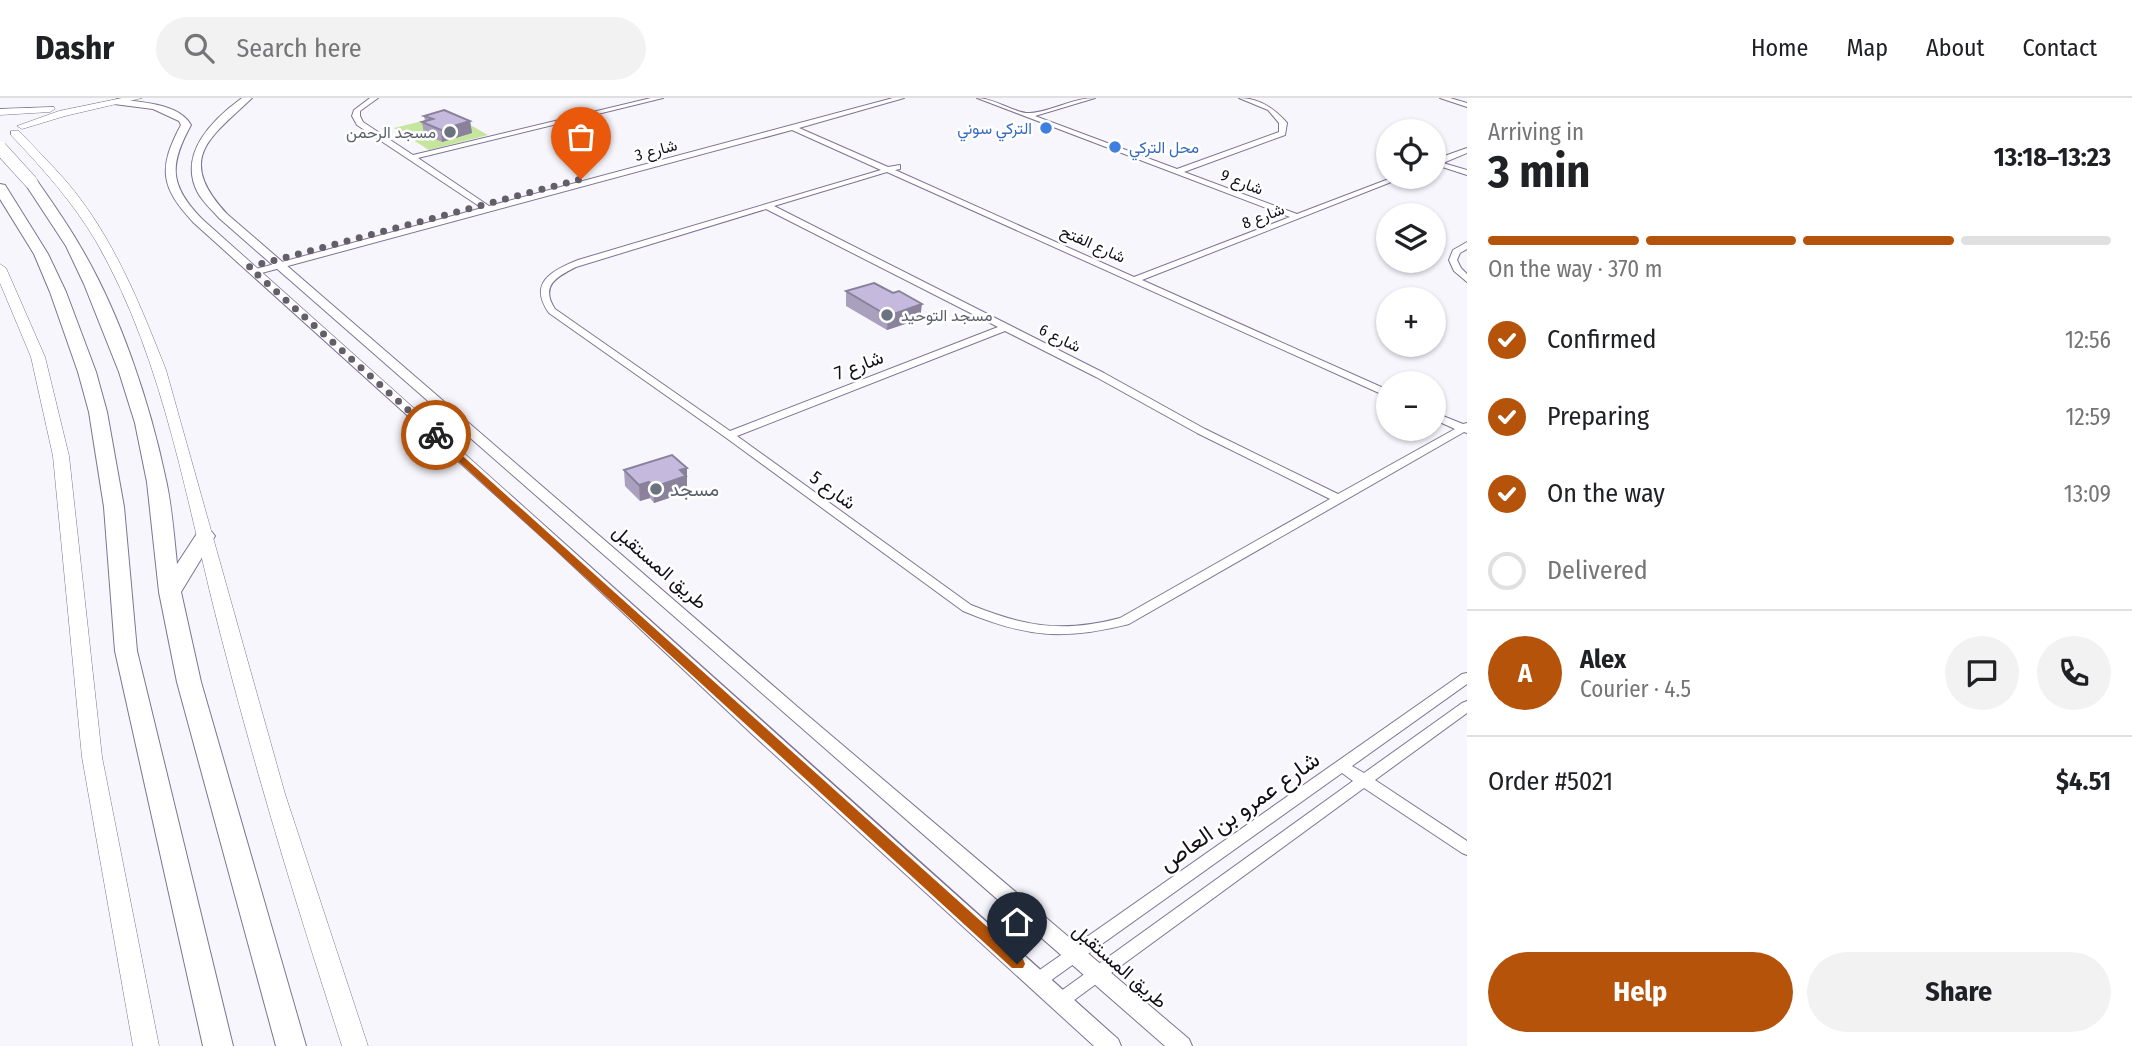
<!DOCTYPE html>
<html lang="en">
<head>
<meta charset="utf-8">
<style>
	:root { --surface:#fff; --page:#f2f2f2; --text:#202124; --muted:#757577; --line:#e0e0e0; --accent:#b45309 }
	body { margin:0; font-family:"Fira Sans Condensed",Vazirmatn,sans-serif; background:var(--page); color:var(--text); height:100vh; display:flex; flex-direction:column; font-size:26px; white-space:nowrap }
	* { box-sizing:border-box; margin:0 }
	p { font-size:23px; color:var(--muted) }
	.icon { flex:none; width:38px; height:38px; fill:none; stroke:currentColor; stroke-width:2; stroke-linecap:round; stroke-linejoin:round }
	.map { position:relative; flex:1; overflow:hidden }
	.panel { display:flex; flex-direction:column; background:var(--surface); width:665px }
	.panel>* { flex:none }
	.controls { position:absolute; left:1376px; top:21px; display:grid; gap:14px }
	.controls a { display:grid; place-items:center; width:70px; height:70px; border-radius:50%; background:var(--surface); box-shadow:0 2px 5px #0004; font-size:35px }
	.pin { position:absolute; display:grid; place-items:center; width:60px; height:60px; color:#fff; margin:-72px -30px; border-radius:50% 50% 50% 0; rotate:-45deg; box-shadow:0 0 7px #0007 }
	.pin .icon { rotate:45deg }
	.courier { position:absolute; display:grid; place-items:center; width:70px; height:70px; margin:-35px; border:5px solid #b45309; border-radius:50%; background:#fff; color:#222; box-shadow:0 2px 9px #0007 }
	.overview em { font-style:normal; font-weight:700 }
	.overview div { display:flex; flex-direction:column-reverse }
	.overview { display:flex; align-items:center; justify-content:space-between; height:119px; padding:0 21px }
	h1 { font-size:46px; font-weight:700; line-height:52px }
	.bar { display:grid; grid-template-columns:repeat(4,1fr); gap:10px 7px; align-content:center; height:84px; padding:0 21px }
	.bar i { height:9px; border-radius:5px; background:var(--line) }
	.bar .current { background:var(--accent) }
	.bar p { grid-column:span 4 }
	.line { display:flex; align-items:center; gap:18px; padding:0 21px; border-top:2px solid var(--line) }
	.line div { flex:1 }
	.round { display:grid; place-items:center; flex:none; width:74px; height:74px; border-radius:37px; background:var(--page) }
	ol { padding:0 21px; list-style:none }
	li { display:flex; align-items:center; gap:21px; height:77px }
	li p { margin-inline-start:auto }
	li .icon { padding:7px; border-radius:50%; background:var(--accent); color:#fff; stroke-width:4 }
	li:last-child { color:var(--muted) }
	li i { width:38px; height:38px; border:4px solid var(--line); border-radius:50% }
	.action { display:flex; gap:14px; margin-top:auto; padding:14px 21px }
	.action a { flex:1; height:80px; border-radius:42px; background:var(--accent); color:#fff; font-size:28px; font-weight:700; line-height:80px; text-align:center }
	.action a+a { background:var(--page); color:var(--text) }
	header { display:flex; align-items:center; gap:42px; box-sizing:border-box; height:98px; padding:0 35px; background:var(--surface); border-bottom:2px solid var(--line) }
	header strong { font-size:33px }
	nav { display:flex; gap:38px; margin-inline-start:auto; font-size:24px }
	.search { width:490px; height:63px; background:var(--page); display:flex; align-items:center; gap:18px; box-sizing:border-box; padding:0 24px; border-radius:38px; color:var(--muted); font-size:26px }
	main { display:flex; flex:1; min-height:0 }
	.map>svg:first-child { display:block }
</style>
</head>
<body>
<header>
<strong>Dashr</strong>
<div class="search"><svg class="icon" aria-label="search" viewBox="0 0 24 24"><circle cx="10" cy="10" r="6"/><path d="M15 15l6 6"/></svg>Search here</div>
<nav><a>Home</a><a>Map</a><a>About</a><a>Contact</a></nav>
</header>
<main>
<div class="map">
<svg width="1467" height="948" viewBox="0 0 1467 948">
	<rect width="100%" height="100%" fill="#f8f6fd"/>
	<polygon fill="#c6e69d" points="451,16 488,37 429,52 394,30"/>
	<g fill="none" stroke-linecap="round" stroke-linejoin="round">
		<g stroke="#7e7494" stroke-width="2">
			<g id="minor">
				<path d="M370,0H378L360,13V18L363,24L413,57L651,0H663L418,60L489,108L893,0H904L799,30L888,69L900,67V71L895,72L1134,179L1290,119L977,0C995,0 1015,16 1030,15C1051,14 1072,0 1095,0L1035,18L1177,71L1279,34V25L1268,12L1239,0C1259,0 1274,10 1287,25L1285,37L1184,74L1297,116L1394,79H1404L1142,182L1388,292V299L887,74L774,108L1104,275L1205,331L1338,396L1455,331L1433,321V314L1463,326L1467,325V335L1464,334L1129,526C1062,543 1026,539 963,513L725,339L549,215C528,185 551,173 578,162L881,72L792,32L258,176H252V172L482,110L357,27L352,18L354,12ZM766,111L998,229L730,333L555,211C540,188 556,179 576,169ZM1005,233L1096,279L1197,335L1330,401L1120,520C1063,535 1025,529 971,507L737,338Z"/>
				<polygon points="1440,0 1450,0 1467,5 1467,9"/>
				<polygon points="1467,50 1467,55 1443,65 1467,72 1467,77 1436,67 1433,68 1433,62"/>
				<polygon points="1467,144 1467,151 1460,155 1457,162 1461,170 1467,176 1467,184 1454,173 1449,162 1453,152"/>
				<polygon points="1467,575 1467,586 1352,668 1364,675 1462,605 1467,603 1467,615 1375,682 1467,743 1467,757 1462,755 1364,690 1066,908 1060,910 1054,908 1051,903 1054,898 1353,683 1342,675 1043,888 1037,890 1031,888 1029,883 1031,878 1462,576"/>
			</g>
		</g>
		<g stroke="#7e7494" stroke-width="2">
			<g id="tertiary">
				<path d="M242,0H252C210,40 175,60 227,116L800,611L1189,941L1192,948H1165L219,120C212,112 203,104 198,95C177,56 213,21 242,0Z"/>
				<path d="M117,1C139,4 179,5 191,27C169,67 169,87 202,121C508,393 811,669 1118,941L1121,948H1094L753,637L551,447L194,125C160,89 158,70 181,27L179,23L153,11L114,6L113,4Z"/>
			</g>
		</g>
		<g stroke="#7e7494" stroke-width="1">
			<g id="secondary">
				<polygon points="122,0 142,0 65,18 22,31 17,28 59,13"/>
				<polygon points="54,9 55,11 50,14 0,17 0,11"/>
				<path d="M11,33H19C35,50 51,66 66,83C113,138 140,206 166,272L285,696L368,948H342L326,898C288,780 253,662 222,542C187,409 166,266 97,145C73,104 43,71 11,37Z"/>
				<polygon points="0,166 6,170 45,259 69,358 102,659 159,948 133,948 82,659 53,358 31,259 0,185"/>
			</g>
		</g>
		<g stroke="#7e7494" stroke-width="2">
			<g id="trunk">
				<path d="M31,80L36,81C51,103 67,125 80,148C120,215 150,305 166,382C172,409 174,438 177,466L198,434H212L215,438L181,494L201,584L306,948H276L177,584L159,494L147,384L135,325L119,274L84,186L66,148L24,84Z"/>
				<polygon points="0,86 5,87 48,156 66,194 96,274 107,314 124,409 137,553 233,948 203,948 115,553 104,409 89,314 78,274 50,194 34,156 0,101"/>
			</g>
		</g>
		<use href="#minor" fill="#fff" fill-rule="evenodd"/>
		<use href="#tertiary" fill="#fff" fill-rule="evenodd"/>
		<use href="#secondary" fill="#fff" fill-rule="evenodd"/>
		<use href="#trunk" fill="#fff" fill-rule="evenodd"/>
		<g stroke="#7e7494" stroke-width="14" stroke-linecap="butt">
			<polyline id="trunk-bridge" points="0,50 31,84"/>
		</g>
		<use href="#trunk-bridge" stroke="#fff" stroke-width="13"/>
	</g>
	<g fill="#a9a0be">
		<polygon points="424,18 470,23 472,35 442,44 424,36 422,24 425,23"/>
		<polygon points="846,193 920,221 887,232 846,208"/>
		<polygon points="687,370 687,394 654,405 650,400 640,403 625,388 624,372"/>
	</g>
	<g fill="#8a829b">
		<polygon points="470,23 472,35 442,44 441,32"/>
		<polygon points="922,206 920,221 887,232 888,218"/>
		<polygon points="687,370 687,394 654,405 654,389 680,372"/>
		<polygon points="649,384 650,400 640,403 639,387"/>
	</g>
	<g fill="#c5badd" stroke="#8a829b" stroke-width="2">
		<polygon points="444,12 470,23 441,32 422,24 433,21 424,18"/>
		<polygon points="874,185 893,195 899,193 922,206 888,218 846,193"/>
		<polygon points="672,357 687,370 680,372 686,378 654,389 649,384 639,387 624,372"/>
	</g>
	<polygon fill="#b45309" points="436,334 1023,861 1025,866 1023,870 1012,870 432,339 431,337"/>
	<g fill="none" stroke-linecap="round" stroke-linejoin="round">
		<polyline stroke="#625f69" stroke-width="7" stroke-dasharray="0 12.6" points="436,337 249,169 581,81"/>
	</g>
	<g fill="#3f7fe0" stroke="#fff" stroke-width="2.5">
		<circle cx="1046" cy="30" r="7"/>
		<circle cx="1115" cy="49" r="7"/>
	</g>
	<g fill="#6b7280" stroke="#fff" stroke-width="2.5">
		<circle cx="450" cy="34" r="7"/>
		<circle cx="887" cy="217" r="7"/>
		<circle cx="656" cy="391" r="7"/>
	</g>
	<g text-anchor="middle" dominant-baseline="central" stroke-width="5" stroke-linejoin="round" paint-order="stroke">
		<g font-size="16" fill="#366cbe" stroke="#fff" text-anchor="end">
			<text x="1032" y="30">التركي سوني</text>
			<text x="1129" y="49" text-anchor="start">محل التركي</text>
		</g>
		<g font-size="16" fill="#5b616d" stroke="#fff" text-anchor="end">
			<text x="436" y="34">مسجد الرحمن</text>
			<text x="901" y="217" text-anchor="start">مسجد التوحيد</text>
		</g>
		<g font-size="16" fill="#120e1a" stroke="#fff">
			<text transform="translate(656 52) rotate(-15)">شارع 3</text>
			<text transform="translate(1242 84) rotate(21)">شارع 9</text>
			<text transform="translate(1263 118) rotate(-21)">شارع 8</text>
			<text transform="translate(1093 146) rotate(24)">شارع الفتح</text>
			<text transform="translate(1060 240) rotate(26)">شارع 6</text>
		</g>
		<g font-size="19" fill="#120e1a" stroke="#fff">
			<text transform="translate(859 267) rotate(-21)">شارع 7</text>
			<text transform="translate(833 392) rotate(36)">شارع 5</text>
			<text transform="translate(660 469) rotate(41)">طريق المستقبل</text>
			<text transform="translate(1120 868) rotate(41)">طريق المستقبل</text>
		</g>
		<g font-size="19" fill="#5b616d" stroke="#fff" text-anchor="start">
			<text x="670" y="391">مسجد</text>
		</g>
		<g font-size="23" fill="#120e1a" stroke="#fff">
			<text transform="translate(1239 713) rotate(-35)">شارع عمرو بن العاص</text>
		</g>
	</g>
</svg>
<div class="controls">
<a><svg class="icon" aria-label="locate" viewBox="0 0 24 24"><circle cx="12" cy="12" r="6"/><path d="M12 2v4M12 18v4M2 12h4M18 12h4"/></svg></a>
<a><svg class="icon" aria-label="layers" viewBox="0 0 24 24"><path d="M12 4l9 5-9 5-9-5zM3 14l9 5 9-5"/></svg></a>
<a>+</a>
<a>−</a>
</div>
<div class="pin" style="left:581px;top:81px;background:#ea580c"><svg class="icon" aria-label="bag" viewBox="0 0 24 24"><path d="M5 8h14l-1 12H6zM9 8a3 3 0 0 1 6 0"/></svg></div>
<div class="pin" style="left:1017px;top:866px;background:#1f2937"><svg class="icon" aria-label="home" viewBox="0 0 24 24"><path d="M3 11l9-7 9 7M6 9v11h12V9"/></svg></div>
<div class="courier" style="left:436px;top:337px"><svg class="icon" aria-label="bike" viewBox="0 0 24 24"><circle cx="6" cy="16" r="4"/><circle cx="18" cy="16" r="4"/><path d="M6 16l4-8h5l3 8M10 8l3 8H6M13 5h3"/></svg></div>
</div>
<section class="panel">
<div class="overview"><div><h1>3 min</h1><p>Arriving in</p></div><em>13:18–13:23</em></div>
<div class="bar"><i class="current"></i><i class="current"></i><i class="current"></i><i></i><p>On the way · 370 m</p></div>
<ol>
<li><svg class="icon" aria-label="check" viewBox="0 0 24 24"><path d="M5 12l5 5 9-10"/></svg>Confirmed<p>12:56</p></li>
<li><svg class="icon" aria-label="check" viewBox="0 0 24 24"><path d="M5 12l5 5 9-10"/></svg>Preparing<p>12:59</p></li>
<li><svg class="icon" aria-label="check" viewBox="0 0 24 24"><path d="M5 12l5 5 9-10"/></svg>On the way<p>13:09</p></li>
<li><i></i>Delivered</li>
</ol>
<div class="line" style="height:126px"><b class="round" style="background:var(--accent);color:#fff">A</b><div><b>Alex</b><p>Courier · 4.5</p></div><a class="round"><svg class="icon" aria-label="chat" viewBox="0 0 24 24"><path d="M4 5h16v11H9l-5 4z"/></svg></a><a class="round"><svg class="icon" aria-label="phone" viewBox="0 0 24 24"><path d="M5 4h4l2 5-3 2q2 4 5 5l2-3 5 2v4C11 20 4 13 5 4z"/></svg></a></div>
<div class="line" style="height:91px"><div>Order #5021</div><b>$4.51</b></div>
<div class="action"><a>Help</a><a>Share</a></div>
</section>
</main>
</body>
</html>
